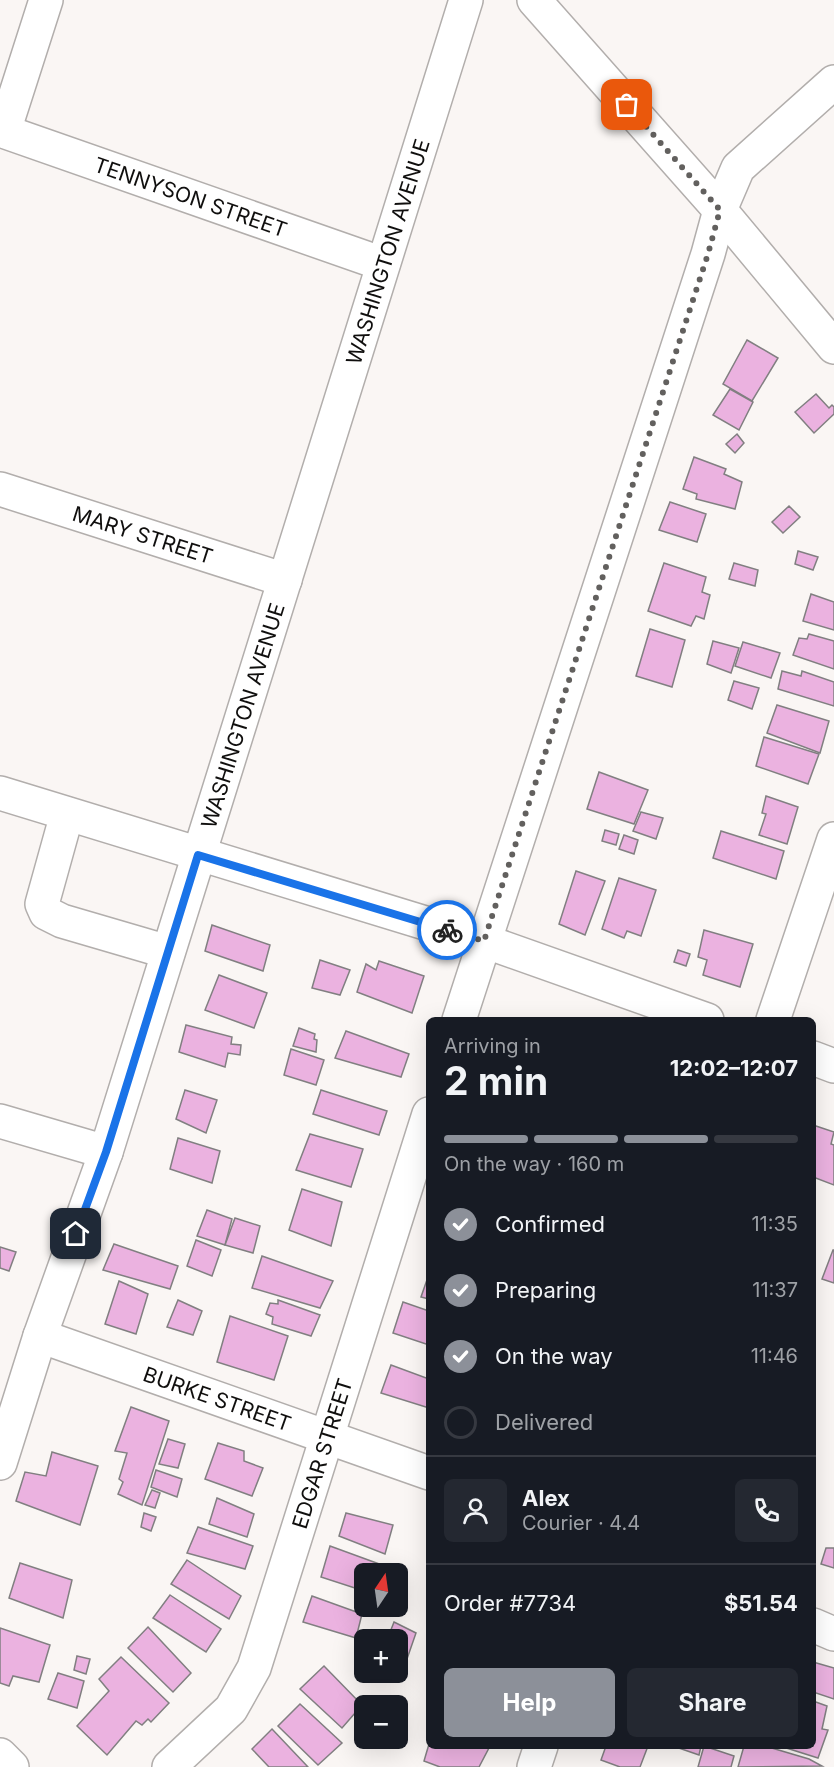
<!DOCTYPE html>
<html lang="en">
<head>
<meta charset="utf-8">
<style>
	:root { --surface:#171b24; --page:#242831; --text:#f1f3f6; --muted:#9ea1a6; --line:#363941; --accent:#8c9099 }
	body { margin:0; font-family:Inter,sans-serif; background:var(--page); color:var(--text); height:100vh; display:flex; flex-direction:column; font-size:22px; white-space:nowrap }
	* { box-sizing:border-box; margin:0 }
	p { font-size:20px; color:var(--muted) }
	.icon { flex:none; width:33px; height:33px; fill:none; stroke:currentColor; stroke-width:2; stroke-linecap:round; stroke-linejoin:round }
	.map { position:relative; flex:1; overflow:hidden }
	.details { position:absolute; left:426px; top:1017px; width:390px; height:732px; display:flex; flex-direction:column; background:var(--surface); border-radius:9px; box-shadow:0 6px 24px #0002 }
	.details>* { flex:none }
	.needle { width:39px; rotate:13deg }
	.fabs { position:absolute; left:354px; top:1563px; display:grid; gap:12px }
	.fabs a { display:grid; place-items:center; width:54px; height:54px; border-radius:9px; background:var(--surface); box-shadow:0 6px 24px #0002; font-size:30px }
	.pin { position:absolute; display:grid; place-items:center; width:51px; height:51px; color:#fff; margin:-26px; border-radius:12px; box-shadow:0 3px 9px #0006 }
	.courier { position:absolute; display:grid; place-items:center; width:60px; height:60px; margin:-30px; border:4px solid #1a73e8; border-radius:50%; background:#fff; color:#222; box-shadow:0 2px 8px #0007 }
	.overview em { font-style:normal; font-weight:700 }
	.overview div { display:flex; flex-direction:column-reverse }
	.overview { display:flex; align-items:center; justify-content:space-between; height:102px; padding:0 18px }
	h1 { font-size:39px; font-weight:700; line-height:45px }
	.bar { display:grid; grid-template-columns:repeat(4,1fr); gap:9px 6px; align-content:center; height:72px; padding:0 18px }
	.bar i { height:8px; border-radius:4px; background:var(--line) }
	.bar .on { background:var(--accent) }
	.bar p { grid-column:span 4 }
	.line { display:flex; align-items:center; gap:15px; padding:0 18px; border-top:2px solid var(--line) }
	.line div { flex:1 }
	.round { display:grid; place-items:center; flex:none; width:63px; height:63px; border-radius:9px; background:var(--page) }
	ol { padding:0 18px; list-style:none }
	li { display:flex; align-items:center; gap:18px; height:66px }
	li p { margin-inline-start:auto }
	li .icon { padding:6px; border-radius:50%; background:var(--accent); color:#fff; stroke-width:4 }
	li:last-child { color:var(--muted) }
	li i { width:33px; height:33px; border:3px solid var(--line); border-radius:50% }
	.primary-button { display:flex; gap:12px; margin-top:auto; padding:12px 18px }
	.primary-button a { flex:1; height:69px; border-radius:9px; background:var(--accent); color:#fff; font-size:24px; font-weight:700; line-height:69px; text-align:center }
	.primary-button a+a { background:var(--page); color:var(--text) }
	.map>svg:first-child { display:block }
</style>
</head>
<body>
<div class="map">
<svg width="834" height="1767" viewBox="0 0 834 1767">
	<rect width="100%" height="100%" fill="#faf6f4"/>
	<g fill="#ebb2e0" stroke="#817f81" stroke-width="1.5">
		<polygon points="747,340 778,358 752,401 723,384"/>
		<polygon points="730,389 753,402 739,430 713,415"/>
		<polygon points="816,394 829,408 832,405 834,407 834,414 814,433 795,412"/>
		<polygon points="737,434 744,443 735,453 726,444"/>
		<polygon points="694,457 726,469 724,474 742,482 735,509 696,499 697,494 683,489"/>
		<polygon points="670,502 706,514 697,542 659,530"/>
		<polygon points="789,506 800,517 783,533 772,522"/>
		<polygon points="798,551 818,557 813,570 795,564"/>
		<polygon points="664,563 706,577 702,592 710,595 704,619 696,616 691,626 648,611"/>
		<polygon points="734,563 758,570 755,586 729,579"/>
		<polygon points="811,594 834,602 834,630 803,621"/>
		<polygon points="650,629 685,640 672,687 636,676"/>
		<polygon points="809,634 834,641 834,669 793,655 799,638 807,639"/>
		<polygon points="713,641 739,648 731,673 707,664"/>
		<polygon points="743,642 780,653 771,678 735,666"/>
		<polygon points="782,671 801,676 802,671 834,682 834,706 778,689"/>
		<polygon points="734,681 759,688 752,709 728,700"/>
		<polygon points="777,705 829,721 820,753 767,733"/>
		<polygon points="764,737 819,754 808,784 756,766"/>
		<polygon points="599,772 648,790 634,824 587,809"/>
		<polygon points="766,796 798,807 787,844 759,835 766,814 762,813"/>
		<polygon points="641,812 663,818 656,839 633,831"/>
		<polygon points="605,830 619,834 616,845 602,841"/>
		<polygon points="721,831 784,851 776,879 713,858"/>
		<polygon points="624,835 638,840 634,854 619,849"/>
		<polygon points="576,871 605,881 585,935 559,924"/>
		<polygon points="619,878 656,890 641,936 627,931 624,938 602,929"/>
		<polygon points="212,925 270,945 263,971 205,951"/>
		<polygon points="704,930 753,944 740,987 703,975 707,960 698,957"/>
		<polygon points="678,950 690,954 686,966 674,962"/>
		<polygon points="320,960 350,970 340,995 312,988"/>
		<polygon points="379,961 424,976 412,1013 357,992 366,964 376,970"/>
		<polygon points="219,975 267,993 254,1028 205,1010"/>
		<polygon points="186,1025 232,1037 231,1044 241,1045 240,1055 228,1053 225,1067 179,1052"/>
		<polygon points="299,1028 315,1034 314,1039 317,1040 316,1052 293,1046"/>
		<polygon points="346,1031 409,1054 401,1077 335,1058"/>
		<polygon points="291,1049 324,1060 316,1085 284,1075"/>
		<polygon points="185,1090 217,1100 206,1133 176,1119"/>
		<polygon points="321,1090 387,1111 379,1135 313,1114"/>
		<polygon points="813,1125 834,1132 831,1144 834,1145 834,1185 813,1177"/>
		<polygon points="310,1134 363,1149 351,1187 296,1170"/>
		<polygon points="178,1138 220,1151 212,1183 170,1169"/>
		<polygon points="302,1189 342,1202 331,1246 289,1230"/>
		<polygon points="207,1210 232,1219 225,1245 197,1236"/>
		<polygon points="235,1218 260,1226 253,1253 225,1245"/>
		<polygon points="196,1240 221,1250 212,1276 187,1266"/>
		<polygon points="114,1244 178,1266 170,1289 103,1270"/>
		<polygon points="0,1247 16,1252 9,1271 0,1268"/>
		<polygon points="833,1250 834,1250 834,1283 822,1279"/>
		<polygon points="262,1256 333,1281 320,1308 252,1288"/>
		<polygon points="429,1274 429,1299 421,1297"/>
		<polygon points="119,1281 148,1294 136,1334 105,1324"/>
		<polygon points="178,1300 202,1311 193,1335 167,1327"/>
		<polygon points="278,1300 320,1315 311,1336 272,1324 273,1317 266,1314 270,1303 278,1304"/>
		<polygon points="403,1302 429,1311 429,1345 393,1333"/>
		<polygon points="230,1316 288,1336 274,1380 217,1362"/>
		<polygon points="391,1365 429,1379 429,1408 381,1393"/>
		<polygon points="131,1407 169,1421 142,1505 118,1494 123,1482 119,1479 127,1453 115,1451"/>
		<polygon points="168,1439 185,1444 178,1468 159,1464"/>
		<polygon points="218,1443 244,1451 244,1461 263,1468 252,1496 205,1479"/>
		<polygon points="52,1452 98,1466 80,1525 16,1501 25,1472 46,1476"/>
		<polygon points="156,1470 182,1479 177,1497 151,1487"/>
		<polygon points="152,1490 160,1493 155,1508 145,1505"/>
		<polygon points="217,1498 254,1514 247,1537 209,1524"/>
		<polygon points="144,1513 156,1517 151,1531 141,1527"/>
		<polygon points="346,1513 393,1525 385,1554 339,1536"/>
		<polygon points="198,1527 253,1546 245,1569 187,1553"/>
		<polygon points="330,1546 382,1565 379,1574 364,1574 364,1591 321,1577"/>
		<polygon points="826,1548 834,1548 834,1568 821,1564"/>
		<polygon points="187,1560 241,1596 229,1619 171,1584"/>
		<polygon points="20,1563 72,1580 63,1618 9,1598"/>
		<polygon points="170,1595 221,1629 206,1652 153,1618"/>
		<polygon points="312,1596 362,1614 356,1638 303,1622"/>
		<polygon points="394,1622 416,1633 399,1682 374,1673 398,1672 398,1640 387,1640"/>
		<polygon points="148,1627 191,1673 173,1692 128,1648"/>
		<polygon points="0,1628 50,1645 39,1682 13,1676 9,1686 0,1683"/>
		<polygon points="77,1656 90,1659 86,1674 74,1670"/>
		<polygon points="121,1657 169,1703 151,1722 148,1719 142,1725 136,1721 107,1755 77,1726 109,1691 99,1679"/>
		<polygon points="813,1662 834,1668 834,1699 813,1692"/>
		<polygon points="324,1666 362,1705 342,1728 300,1689"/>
		<polygon points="58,1673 84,1681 77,1708 48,1699"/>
		<polygon points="813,1701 827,1706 822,1729 828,1730 818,1758 780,1746 813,1746"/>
		<polygon points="300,1704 342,1743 318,1765 278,1726"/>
		<polygon points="272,1729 308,1767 269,1767 252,1749"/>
		<polygon points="429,1744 429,1746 490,1746 479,1767 440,1767 424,1761"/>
		<polygon points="606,1746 648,1746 640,1767 620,1767 601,1760"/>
		<polygon points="673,1746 701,1746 699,1755"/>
		<polygon points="704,1746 734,1756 731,1767 698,1767"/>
		<polygon points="744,1746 765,1746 809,1759 822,1766 738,1767"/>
	</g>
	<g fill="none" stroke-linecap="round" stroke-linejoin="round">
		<g stroke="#b2aeac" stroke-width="36">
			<g id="minor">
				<polyline points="534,0 720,210 834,347"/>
				<path id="s1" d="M0,130L383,264"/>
				<polyline points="4,131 46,0"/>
				<path id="s2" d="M0,489L285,580"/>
				<polyline points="0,793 484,941 707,1020"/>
				<polyline points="67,814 42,904 46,913 62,921 168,952"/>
				<polyline points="459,1020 708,254 720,210 738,168 834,82"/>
				<polyline points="773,1020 834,839"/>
				<polyline points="813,1058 834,1066"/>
				<polyline points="0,1121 106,1152"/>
				<path id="s3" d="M40,1336L429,1473"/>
				<path id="s4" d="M0,1463L40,1336L106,1152L466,0"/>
				<polyline points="813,1625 834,1634"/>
				<polyline points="0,1755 12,1767"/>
				<path id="s5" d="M169,1767L231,1709L254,1668L429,1114"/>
				<polyline points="534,1767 541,1746"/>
			</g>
		</g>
		<use href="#minor" stroke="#fff" stroke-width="33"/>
	</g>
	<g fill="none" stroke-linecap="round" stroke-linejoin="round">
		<polyline stroke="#62605e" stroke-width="6" stroke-dasharray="0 10.8" points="447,930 484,941 708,254 720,210 627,105"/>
		<polyline stroke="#1a73e8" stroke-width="8" points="76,1234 106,1152 198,855 447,930"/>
	</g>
	<g text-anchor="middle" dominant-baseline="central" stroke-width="5" stroke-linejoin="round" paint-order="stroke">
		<g font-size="21" fill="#100f0e" stroke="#faf6f4">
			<text stroke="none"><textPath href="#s1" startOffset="202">TENNYSON STREET</textPath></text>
			<text stroke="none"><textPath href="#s4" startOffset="1272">WASHINGTON AVENUE</textPath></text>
			<text stroke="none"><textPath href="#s2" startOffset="150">MARY STREET</textPath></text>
			<text stroke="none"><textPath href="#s4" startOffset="786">WASHINGTON AVENUE</textPath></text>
			<text stroke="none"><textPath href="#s3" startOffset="188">BURKE STREET</textPath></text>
			<text stroke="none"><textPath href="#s5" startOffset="357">EDGAR STREET</textPath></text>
		</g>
	</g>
</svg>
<div class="fabs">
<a><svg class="needle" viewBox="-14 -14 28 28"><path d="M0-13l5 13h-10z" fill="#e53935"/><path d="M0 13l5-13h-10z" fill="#9ea1a6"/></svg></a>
<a>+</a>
<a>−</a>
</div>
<div class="pin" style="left:627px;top:105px;background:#ea580c"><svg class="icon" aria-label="bag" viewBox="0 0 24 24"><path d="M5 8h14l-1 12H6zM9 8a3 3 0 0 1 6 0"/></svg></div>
<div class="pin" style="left:76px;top:1234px;background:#1f2937"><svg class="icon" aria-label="home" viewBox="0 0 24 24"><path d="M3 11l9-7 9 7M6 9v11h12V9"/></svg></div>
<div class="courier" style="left:447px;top:930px"><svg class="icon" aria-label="bike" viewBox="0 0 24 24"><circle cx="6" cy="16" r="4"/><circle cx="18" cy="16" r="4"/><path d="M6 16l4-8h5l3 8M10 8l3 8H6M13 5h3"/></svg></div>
<section class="details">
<div class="overview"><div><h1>2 min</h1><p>Arriving in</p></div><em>12:02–12:07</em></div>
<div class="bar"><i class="on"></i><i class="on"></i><i class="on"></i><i></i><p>On the way · 160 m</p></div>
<ol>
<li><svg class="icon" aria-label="check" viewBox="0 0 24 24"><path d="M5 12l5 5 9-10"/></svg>Confirmed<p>11:35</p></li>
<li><svg class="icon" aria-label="check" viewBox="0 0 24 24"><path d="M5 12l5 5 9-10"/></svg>Preparing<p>11:37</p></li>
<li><svg class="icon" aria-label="check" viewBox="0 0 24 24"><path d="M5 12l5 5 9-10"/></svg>On the way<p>11:46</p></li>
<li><i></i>Delivered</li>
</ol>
<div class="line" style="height:108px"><a class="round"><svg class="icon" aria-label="person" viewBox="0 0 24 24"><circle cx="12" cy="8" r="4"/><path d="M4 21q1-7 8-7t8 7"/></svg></a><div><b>Alex</b><p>Courier · 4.4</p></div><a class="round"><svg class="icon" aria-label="phone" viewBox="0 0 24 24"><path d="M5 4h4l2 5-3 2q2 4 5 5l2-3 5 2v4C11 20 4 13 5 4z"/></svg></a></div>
<div class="line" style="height:78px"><div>Order #7734</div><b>$51.54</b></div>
<div class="primary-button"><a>Help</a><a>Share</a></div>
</section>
</div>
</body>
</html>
